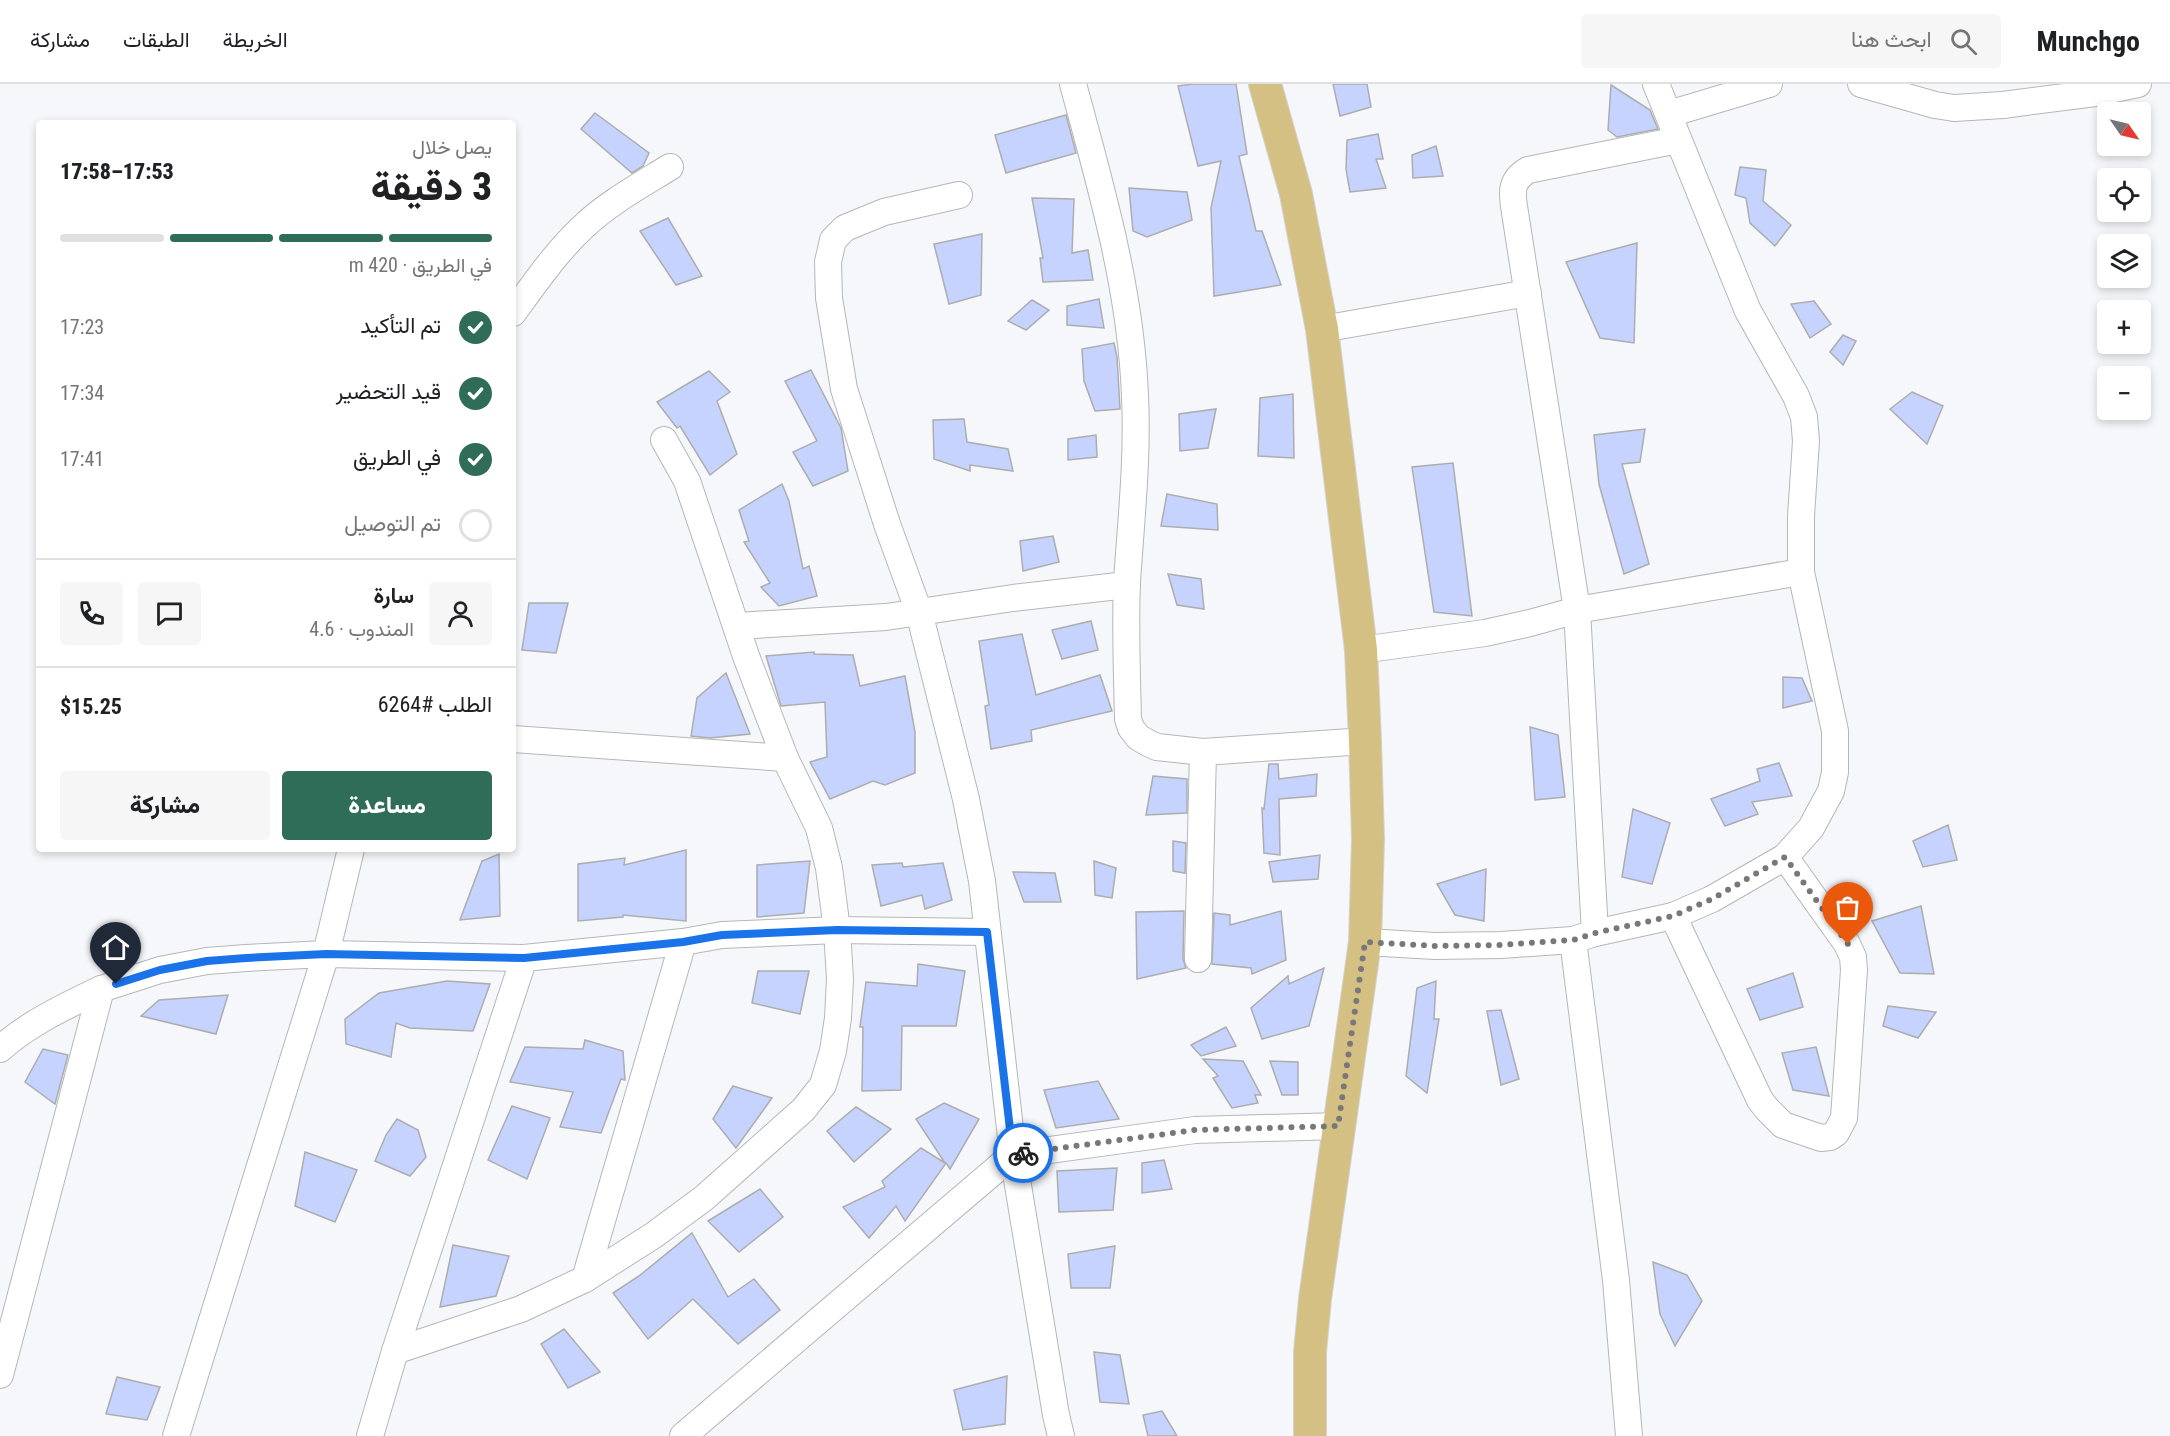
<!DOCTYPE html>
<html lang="ar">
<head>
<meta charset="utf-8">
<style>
	:root { --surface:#fff; --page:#f6f6f6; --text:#202124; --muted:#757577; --line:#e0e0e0; --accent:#2f6d59 }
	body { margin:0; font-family:"Roboto Condensed",Vazirmatn,sans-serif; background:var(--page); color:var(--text); direction:rtl; height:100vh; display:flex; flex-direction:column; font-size:22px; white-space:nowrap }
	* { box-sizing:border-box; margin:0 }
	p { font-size:20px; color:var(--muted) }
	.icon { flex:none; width:33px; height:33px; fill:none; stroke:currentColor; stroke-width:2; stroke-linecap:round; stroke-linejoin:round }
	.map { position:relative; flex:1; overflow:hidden; direction:ltr }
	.sheet { position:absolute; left:36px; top:36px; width:480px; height:732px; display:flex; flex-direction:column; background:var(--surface); border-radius:6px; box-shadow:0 3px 9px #0003; direction:rtl }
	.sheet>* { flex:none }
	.needle { width:39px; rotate:124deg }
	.fabs { position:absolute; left:2097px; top:18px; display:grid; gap:12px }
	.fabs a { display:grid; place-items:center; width:54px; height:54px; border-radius:6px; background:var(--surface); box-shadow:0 3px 9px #0003; font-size:30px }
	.pin { position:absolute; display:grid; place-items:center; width:51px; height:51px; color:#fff; margin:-62px -26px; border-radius:50% 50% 50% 0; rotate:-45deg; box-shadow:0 0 6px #0007 }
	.pin .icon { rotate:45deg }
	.courier { position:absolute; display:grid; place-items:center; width:60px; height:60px; margin:-30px; border:4px solid #1a73e8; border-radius:50%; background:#fff; color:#222; box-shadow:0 2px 8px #0007 }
	.summary em { font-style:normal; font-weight:800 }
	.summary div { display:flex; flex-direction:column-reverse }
	.summary { display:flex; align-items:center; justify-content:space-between; height:102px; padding:0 24px }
	h1 { font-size:39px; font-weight:800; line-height:45px }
	.bar { display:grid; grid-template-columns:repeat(4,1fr); gap:9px 6px; align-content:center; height:72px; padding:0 24px }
	.bar i { height:8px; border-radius:4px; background:var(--line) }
	.bar .on { background:var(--accent) }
	.bar p { grid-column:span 4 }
	.line { display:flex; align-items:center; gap:15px; padding:0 24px; border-top:2px solid var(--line) }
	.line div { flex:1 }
	.round { display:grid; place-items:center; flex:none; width:63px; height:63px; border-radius:6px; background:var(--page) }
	ol { padding:0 24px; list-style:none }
	li { display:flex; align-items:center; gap:18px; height:66px }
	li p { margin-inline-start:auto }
	li .icon { padding:6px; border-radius:50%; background:var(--accent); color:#fff; stroke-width:4 }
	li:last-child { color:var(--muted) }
	li i { width:33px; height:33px; border:3px solid var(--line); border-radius:50% }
	.button { display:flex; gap:12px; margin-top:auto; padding:12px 24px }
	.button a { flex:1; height:69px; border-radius:6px; background:var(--accent); color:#fff; font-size:24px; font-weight:800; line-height:69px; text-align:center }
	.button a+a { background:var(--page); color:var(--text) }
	header { display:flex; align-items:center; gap:36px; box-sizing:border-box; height:84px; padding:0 30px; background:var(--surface); border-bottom:2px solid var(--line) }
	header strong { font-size:28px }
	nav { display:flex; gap:33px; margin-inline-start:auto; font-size:21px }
	.search { width:420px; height:54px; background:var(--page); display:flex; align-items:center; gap:15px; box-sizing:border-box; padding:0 21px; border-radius:6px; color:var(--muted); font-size:22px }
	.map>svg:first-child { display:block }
</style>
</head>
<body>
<header>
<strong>Munchgo</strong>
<div class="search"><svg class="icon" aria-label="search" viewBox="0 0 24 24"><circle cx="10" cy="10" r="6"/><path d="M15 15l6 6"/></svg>ابحث هنا</div>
<nav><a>الخريطة</a><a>الطبقات</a><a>مشاركة</a></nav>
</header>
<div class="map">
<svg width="2170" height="1352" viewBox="0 0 2170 1352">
	<rect width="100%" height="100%" fill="#f6f7fa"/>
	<g fill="#c6d3fe" stroke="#acadaf" stroke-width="1.5">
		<polygon points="1193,0 1236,0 1247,70 1239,72 1256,147 1262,147 1281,201 1214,212 1211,124 1221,77 1198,82 1178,2"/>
		<polygon points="1333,0 1367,0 1371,23 1340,32"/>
		<polygon points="1611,1 1650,26 1658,45 1617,53 1608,46"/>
		<polygon points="595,29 649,69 643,82 632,89 581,45"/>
		<polygon points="1066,31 1076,69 1006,89 995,51"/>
		<polygon points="1378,50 1383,75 1376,75 1386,104 1350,108 1346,85 1347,56"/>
		<polygon points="1436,62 1443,92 1413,94 1412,71"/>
		<polygon points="1740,83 1766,86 1763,117 1791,141 1775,162 1750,139 1746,114 1735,111"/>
		<polygon points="1129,104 1187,108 1192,136 1147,153 1133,147"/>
		<polygon points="1032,114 1074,115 1072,169 1088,166 1093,196 1043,198 1040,174 1043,174"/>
		<polygon points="668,134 702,192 676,201 640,147"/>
		<polygon points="982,150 981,211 949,220 934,160"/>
		<polygon points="1637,159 1634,259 1600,254 1566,178"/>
		<polygon points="1099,215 1104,244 1067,241 1067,222"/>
		<polygon points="1032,216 1049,226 1026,246 1008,237"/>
		<polygon points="1814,217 1831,240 1810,254 1791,220"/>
		<polygon points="1843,251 1856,257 1843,281 1830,268"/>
		<polygon points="1114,259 1117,273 1120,325 1095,327 1084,297 1082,265"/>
		<polygon points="811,286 841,344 848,387 813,402 793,368 817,357 785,297"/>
		<polygon points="709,287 730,308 717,317 737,370 710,391 680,342 677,344 657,318"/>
		<polygon points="1912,308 1943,322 1927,360 1890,325"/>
		<polygon points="1293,310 1294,374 1258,372 1260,314"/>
		<polygon points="1216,325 1208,364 1180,367 1179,330"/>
		<polygon points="964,335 967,358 1008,365 1013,387 970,381 970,387 934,375 933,336"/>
		<polygon points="1645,345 1640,378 1622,380 1649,480 1624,490 1599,400 1594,351"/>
		<polygon points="1096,351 1097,373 1068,376 1068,355"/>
		<polygon points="1453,379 1472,532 1434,528 1412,383"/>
		<polygon points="782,400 789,417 803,485 809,482 817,512 779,522 761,503 770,499 744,458 749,457 739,426"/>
		<polygon points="1167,410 1217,420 1218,446 1161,442"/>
		<polygon points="1053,452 1059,478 1023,487 1020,457"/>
		<polygon points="1168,490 1201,495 1204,525 1177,521"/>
		<polygon points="529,519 568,519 556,569 522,566"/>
		<polygon points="1091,537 1098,566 1062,575 1052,546"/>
		<polygon points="1022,550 1036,611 1100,591 1112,627 1031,646 1032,657 991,665 985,622 989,621 979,557"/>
		<polygon points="814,568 814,570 853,571 860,602 905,592 915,648 915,689 885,701 873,697 830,715 810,678 827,673 825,618 781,622 766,572"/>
		<polygon points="726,589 750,650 710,654 691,652 697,614"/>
		<polygon points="1783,593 1802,594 1812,617 1783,624"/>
		<polygon points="1530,643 1558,651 1565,713 1535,716"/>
		<polygon points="1779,679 1792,712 1752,718 1758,730 1725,742 1711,715 1760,697 1757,685"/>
		<polygon points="1269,680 1278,680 1279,695 1317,690 1316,712 1279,715 1280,771 1264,769 1262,724 1264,725"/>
		<polygon points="1153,692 1187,695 1187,729 1146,731"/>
		<polygon points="1633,725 1670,739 1652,800 1622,793"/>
		<polygon points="1948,741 1957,776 1923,783 1913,757"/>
		<polygon points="1173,757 1186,759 1185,789 1173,787"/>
		<polygon points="686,766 686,837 623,831 623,833 578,837 578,780 625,774 624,781"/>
		<polygon points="499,770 500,832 460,836 482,777"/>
		<polygon points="1320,771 1318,795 1273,798 1269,778"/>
		<polygon points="810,777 804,829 757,833 757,781"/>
		<polygon points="1094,777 1116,784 1112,814 1095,811"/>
		<polygon points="902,779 903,783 943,779 952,816 925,825 922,811 881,822 872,781"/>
		<polygon points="1486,785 1484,837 1455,831 1437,800"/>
		<polygon points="1013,788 1055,789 1061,818 1024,818"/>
		<polygon points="1921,822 1934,890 1900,889 1872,837"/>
		<polygon points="1184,827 1183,875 1186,884 1137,895 1136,828"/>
		<polygon points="1281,827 1286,876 1252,890 1251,884 1212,880 1214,829 1230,831 1230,841"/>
		<polygon points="918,880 965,887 956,942 902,942 901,1006 862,1007 863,943 860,943 866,898 917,902"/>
		<polygon points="1324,884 1309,942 1262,955 1251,924 1288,892 1289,900"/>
		<polygon points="758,887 809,887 800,930 752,919"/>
		<polygon points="1793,889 1803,923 1760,936 1747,905"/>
		<polygon points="447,897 490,900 473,947 410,944 396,939 391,973 346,960 345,935 379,909"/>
		<polygon points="1436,897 1434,935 1439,935 1427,1009 1406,992 1417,904"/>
		<polygon points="228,911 216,950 141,932 159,916"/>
		<polygon points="1888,922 1936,928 1918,954 1883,942"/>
		<polygon points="1501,926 1519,995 1501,1001 1487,927"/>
		<polygon points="1226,943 1236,962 1201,972 1191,961"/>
		<polygon points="585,956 623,967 625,996 621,995 601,1049 560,1043 573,1008 510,998 525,963 583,965"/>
		<polygon points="1816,963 1829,1012 1793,1006 1782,969"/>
		<polygon points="43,965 68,971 55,1020 25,998"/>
		<polygon points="1203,975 1243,977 1261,1011 1255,1011 1258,1019 1232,1024 1213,994 1218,992"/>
		<polygon points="1270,977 1298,978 1298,1011 1282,1011"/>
		<polygon points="1098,997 1119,1035 1056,1044 1044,1006"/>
		<polygon points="733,1002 772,1014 736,1064 713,1035"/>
		<polygon points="944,1019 979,1035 950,1085 946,1079 905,1137 896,1122 869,1154 843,1123 885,1103 882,1097 921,1064 945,1079 916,1035"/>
		<polygon points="512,1022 550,1034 527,1095 488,1076"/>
		<polygon points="856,1023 891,1045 854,1078 827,1047"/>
		<polygon points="397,1035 418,1046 426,1073 410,1092 375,1077 386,1051"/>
		<polygon points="305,1068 357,1086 335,1138 295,1122"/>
		<polygon points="1164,1076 1172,1105 1142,1109 1142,1079"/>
		<polygon points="1117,1084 1113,1126 1059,1128 1057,1087"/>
		<polygon points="760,1105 783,1133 739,1168 708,1137"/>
		<polygon points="692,1149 728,1213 754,1195 780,1226 738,1260 693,1215 648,1255 613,1209 639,1192"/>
		<polygon points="453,1161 509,1172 496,1212 440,1223"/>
		<polygon points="1115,1162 1110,1204 1071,1204 1068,1170"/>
		<polygon points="1653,1178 1687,1191 1702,1217 1675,1262 1660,1230"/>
		<polygon points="564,1245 600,1288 568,1304 541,1260"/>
		<polygon points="1094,1268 1120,1271 1129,1320 1100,1318"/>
		<polygon points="1007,1292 1005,1340 963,1346 954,1306"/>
		<polygon points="117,1293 160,1303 147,1336 106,1330"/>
		<polygon points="1162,1327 1177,1352 1148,1352 1143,1331"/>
	</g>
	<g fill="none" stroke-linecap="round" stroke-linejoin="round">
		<g stroke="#b5b6b8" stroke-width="28">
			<g id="minor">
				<path d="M1073,0C1101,103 1131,205 1135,312C1138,374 1131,436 1127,498C1125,543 1127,590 1128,635L1131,644L1138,653L1148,659L1157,663L1203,668L1365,657"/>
				<polyline points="1861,0 1935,21 1954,24 2003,21 2095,9 2138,0"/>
				<polyline points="1669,30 1769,0"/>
				<polyline points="959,111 884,128 845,144 833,156 828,178 829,214 844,305 887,440 919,528 966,715 982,797 1013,1071 1056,1331 1061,1352"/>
				<path d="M513,229C535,199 556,168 583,143C608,119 641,101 670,83"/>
				<polyline points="1322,245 1528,209"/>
				<polyline points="737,542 886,533 1013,514 1127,501"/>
				<polyline points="1361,566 1485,549 1530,539 1577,526 1801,488"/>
				<polyline points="513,655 785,674"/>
				<polyline points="1673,832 1760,1016 1767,1025 1783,1041 1821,1054 1830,1053 1836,1049 1844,1034 1854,886 1853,873 1847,860 1785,773"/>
				<path d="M1595,849L1577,526L1516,135C1513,114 1507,98 1528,86L1678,56"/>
				<polyline points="1573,856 1616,1196 1629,1352"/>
				<polyline points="1365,858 1435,862 1501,861 1573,856 1595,849 1673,832 1712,815 1785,773 1811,744 1831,707 1835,688 1835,647 1801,488 1801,432 1806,357 1804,333 1796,312 1748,227 1656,0"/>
				<polyline points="1198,875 1203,668"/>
				<path d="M0,965C29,939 66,922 101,905"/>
				<polyline points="585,1195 683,858"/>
				<polyline points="395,1267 521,1225 585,1195 654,1151 704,1114 803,1026 823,1001 833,967 838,934 840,895 837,846 829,784 819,744 785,674 746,572 687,397 664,356"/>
				<polyline points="0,1291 101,905 160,886 207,877 246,874 326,870 524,874 683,858 722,851 837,846 987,848"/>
				<polyline points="176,1352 326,870 351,765"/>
				<polyline points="370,1352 395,1267 524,874"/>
				<polyline points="683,1352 1013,1071 1195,1046 1338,1042"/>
			</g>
		</g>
		<g stroke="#d2d2d3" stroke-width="34">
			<polyline id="major" points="1265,0 1296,110 1322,245 1361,566 1365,657 1368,755 1365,858 1315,1215 1310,1268 1310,1352"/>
		</g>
		<use href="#minor" stroke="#fff" stroke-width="26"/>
		<use href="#major" stroke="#d5c083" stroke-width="32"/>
	</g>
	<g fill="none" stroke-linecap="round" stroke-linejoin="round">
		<polyline stroke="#78787a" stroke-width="6" stroke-dasharray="0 10.8" points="1023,1069 1195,1046 1338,1042 1365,858 1436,862 1501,861 1573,856 1595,849 1673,832 1712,815 1785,773 1848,860"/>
		<polyline stroke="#1a73e8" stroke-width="8" points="116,900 160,886 207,877 246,874 326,870 524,874 683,858 722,851 837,846 987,848 1013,1071 1023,1069"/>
	</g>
</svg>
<div class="fabs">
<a><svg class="needle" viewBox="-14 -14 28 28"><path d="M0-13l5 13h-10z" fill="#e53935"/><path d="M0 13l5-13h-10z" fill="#757577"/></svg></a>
<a><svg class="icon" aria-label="locate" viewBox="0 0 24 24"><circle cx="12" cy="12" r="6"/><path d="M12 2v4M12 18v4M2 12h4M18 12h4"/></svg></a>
<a><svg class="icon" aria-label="layers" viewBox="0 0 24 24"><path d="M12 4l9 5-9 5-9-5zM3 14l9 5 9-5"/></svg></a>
<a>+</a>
<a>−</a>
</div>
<div class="pin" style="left:1848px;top:860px;background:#ea580c"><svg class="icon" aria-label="bag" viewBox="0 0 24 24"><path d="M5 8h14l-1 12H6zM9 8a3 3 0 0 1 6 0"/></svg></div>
<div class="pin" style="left:116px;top:900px;background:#1f2937"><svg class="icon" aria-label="home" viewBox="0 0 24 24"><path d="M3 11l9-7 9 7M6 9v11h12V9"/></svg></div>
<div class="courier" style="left:1023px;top:1069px"><svg class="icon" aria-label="bike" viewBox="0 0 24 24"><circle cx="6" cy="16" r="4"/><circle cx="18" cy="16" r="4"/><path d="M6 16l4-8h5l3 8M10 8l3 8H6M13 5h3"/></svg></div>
<section class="sheet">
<div class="summary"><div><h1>3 دقيقة</h1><p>يصل خلال</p></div><em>17:53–17:58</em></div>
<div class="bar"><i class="on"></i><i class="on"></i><i class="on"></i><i></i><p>في الطريق · 420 m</p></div>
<ol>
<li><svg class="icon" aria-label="check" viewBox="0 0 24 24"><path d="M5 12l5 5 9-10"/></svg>تم التأكيد<p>17:23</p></li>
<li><svg class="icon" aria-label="check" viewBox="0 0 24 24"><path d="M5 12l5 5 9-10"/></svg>قيد التحضير<p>17:34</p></li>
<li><svg class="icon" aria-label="check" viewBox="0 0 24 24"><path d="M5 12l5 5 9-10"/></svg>في الطريق<p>17:41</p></li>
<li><i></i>تم التوصيل</li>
</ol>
<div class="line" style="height:108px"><a class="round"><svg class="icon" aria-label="person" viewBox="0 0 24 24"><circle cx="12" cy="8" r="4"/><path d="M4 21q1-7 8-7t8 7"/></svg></a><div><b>سارة</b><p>المندوب · 4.6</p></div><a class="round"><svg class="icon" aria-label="chat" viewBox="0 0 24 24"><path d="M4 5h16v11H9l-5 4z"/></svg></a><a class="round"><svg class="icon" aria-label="phone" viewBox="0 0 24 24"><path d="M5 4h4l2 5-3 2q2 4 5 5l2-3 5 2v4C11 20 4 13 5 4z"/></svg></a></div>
<div class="line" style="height:78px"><div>الطلب #6264</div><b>$15.25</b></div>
<div class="button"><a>مساعدة</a><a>مشاركة</a></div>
</section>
</div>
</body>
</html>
